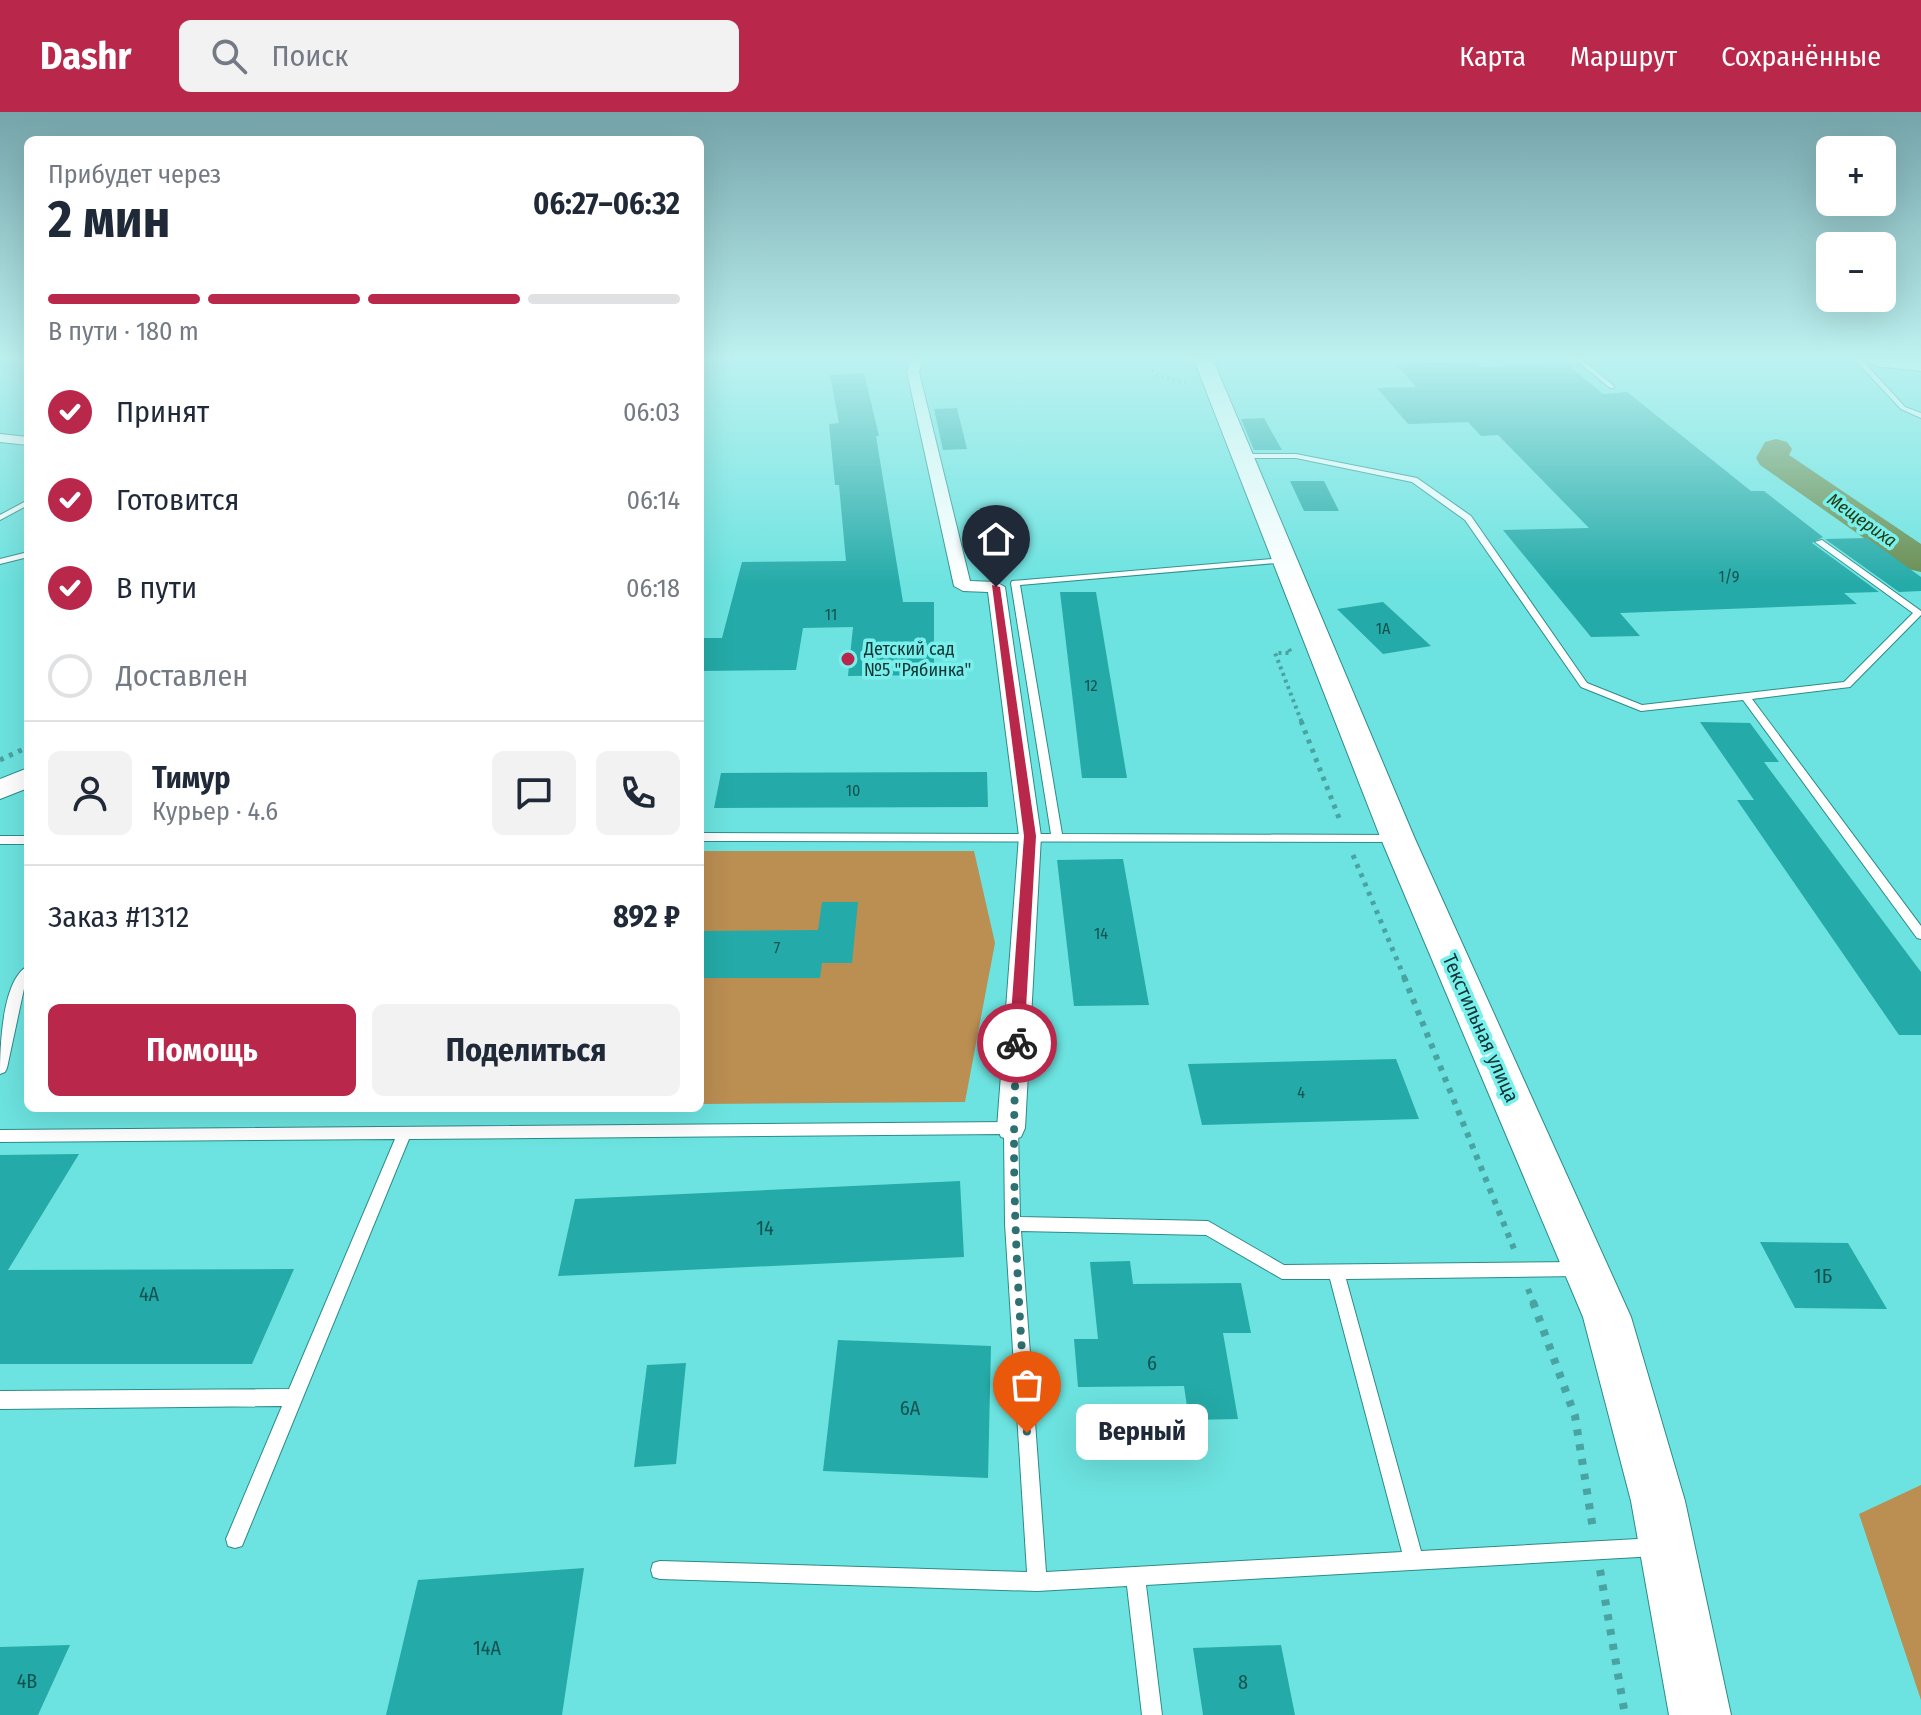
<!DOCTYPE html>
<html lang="ru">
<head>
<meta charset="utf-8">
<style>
	:root { --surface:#fff; --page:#f2f2f3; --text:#1f2937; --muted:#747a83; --line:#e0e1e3; --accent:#b9284b }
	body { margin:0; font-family:"Fira Sans Condensed",sans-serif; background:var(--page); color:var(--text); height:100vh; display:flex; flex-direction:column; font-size:30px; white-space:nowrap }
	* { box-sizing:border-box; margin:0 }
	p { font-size:26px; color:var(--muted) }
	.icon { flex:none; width:44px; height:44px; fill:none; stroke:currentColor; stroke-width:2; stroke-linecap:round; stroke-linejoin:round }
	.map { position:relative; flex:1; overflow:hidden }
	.drawer { position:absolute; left:24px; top:24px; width:680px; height:976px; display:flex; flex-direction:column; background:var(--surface); border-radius:12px; box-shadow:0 8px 32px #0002 }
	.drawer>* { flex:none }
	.fabs { position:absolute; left:1816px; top:24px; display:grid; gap:16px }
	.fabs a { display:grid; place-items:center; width:80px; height:80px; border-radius:12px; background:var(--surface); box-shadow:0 8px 32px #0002; font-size:40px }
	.pin { position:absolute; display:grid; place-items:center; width:68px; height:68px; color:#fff; margin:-82px -34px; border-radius:50% 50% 50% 0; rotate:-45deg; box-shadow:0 0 8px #0007 }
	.pin .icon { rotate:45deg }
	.courier { position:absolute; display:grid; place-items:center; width:80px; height:80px; margin:-40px; border:6px solid #b9284b; border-radius:50%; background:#fff; color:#222; box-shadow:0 2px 10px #0007 }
	.bubble { position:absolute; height:56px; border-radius:12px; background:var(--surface); box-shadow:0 8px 32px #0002; font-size:26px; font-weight:700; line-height:56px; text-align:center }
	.head em { font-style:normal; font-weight:700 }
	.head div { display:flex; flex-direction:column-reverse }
	.head { display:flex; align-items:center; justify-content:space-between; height:136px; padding:0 24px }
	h1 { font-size:52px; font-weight:700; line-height:60px }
	.bar { display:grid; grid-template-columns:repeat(4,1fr); gap:12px 8px; align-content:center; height:96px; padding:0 24px }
	.bar i { height:10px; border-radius:6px; background:var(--line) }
	.bar .active { background:var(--accent) }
	.bar p { grid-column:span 4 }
	.line { display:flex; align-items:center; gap:20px; padding:0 24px; border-top:2px solid var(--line) }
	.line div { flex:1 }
	.round { display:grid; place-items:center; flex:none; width:84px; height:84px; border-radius:12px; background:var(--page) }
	ol { padding:0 24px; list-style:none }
	li { display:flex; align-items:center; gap:24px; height:88px }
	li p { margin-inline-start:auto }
	li .icon { padding:8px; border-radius:50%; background:var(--accent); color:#fff; stroke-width:4 }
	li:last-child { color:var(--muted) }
	li i { width:44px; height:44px; border:4px solid var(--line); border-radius:50% }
	.action { display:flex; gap:16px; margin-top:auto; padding:16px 24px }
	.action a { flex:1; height:92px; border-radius:12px; background:var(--accent); color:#fff; font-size:32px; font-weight:700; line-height:92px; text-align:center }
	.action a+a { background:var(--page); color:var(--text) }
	header { display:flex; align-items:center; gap:48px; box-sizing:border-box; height:112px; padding:0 40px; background:var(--accent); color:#fff }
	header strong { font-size:38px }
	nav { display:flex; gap:44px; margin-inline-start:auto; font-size:28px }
	.search { width:560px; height:72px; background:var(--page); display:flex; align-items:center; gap:20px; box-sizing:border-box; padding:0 28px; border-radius:12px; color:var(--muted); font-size:30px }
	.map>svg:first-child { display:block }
</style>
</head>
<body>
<header>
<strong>Dashr</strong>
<div class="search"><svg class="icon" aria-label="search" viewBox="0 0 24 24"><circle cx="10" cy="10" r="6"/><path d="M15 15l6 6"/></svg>Поиск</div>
<nav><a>Карта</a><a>Маршрут</a><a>Сохранённые</a></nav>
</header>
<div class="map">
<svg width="1921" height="1603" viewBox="0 0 1921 1603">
	<rect width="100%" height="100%" fill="#6ce3e0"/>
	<g fill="#bb8e52">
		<polygon points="700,739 974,739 995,831 965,990 700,992"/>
		<polygon points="1921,1373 1921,1588 1859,1402"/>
	</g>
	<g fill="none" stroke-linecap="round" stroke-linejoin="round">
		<polygon fill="#688b4e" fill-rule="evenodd" points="1776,327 1787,330 1792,337 1789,343 1921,432 1921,460 1908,457 1760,353 1756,346 1765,330"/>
	</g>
	<g fill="#24aaa8">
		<polygon points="1476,250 1481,255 1567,252 1603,282 1627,280 1751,379 1764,379 1823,425 1812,431 1879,480 1844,481 1857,492 1620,501 1640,524 1591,525 1503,418 1589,416 1498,323 1481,324 1468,310 1408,312 1377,276 1416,275 1396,252"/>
		<polygon points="864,261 879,324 876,324 903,490 934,490 934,563 848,564 853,515 803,516 796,558 700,559 700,526 722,526 742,450 846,449 839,373 835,373 829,312 839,311 830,263"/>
		<polygon points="957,296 967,337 943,338 934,297"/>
		<polygon points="1264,306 1282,338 1254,338 1241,307"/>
		<polygon points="1290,369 1324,369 1339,399 1304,399"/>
		<polygon points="1867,426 1921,465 1921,479 1899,480 1825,427"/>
		<polygon points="1060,480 1096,480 1127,666 1082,666"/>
		<polygon points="1383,490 1431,534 1383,542 1337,497"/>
		<polygon points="1700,610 1750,611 1779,650 1764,650 1921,860 1921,923 1899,923 1737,688 1754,688"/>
		<polygon points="987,660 988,695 714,696 721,661"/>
		<polygon points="1123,747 1149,893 1074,894 1057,748"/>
		<polygon points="822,790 858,790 852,851 822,851 820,866 700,866 700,819 818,818"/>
		<polygon points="1396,947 1419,1007 1202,1013 1188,952"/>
		<polygon points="79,1042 8,1158 294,1157 252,1252 0,1252 0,1043"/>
		<polygon points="960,1069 964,1145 558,1164 575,1087"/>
		<polygon points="1760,1130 1848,1131 1887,1197 1795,1196"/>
		<polygon points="1130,1149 1133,1172 1241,1171 1251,1221 1223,1221 1238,1307 1189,1308 1184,1274 1078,1275 1074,1227 1098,1227 1090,1150"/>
		<polygon points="838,1228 991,1234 988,1366 823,1359"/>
		<polygon points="686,1251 676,1352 634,1355 647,1253"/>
		<polygon points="584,1456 562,1603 386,1603 418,1468"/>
		<polygon points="70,1533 38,1603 0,1603 0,1535"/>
		<polygon points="1281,1533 1295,1603 1203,1603 1193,1536"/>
	</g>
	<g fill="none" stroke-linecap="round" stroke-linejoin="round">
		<g stroke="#2c8b89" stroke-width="2">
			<g id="service">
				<polygon points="1576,248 1583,248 1614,274 1614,276 1610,276"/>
				<polygon points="1855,248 1862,248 1905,295 1921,301 1921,306 1901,297"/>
				<polygon points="1237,342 1296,342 1417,366 1471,404 1587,571 1642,593 1844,570 1913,501 1815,430 1822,428 1921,499 1921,503 1850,575 1752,587 1921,814 1921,827 1917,826 1743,588 1641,599 1581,575 1465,408 1412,370 1296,346 1237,346"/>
				<polygon points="28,388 28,393 0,408 0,403"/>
				<polygon points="28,440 28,445 0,452 0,447"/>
				<polygon points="1285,446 1288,446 1288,450 1020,473 1062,722 1397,723 1401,724 1403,727 1401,730 700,729 700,721 1051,722 1011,471 1012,469"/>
				<rect x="0" y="724" width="28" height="8"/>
				<path d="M28,854V868L25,872L7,956L5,960L0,962C0,935 2,867 28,854Z"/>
				<path d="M1011,1010L1016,1012L1018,1016L1020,1105L1208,1109L1284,1153L1579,1150L1585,1152L1587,1157L1585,1162L1579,1164L1346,1167L1421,1439L1656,1426L1663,1428L1665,1435L1663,1442L1656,1444L1146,1473L1162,1603H1142L1127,1474L1037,1479L660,1467L653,1465L651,1458L653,1451L660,1449L1027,1460L1005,1112L1004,1022L409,1027L242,1434L235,1436L228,1434L226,1427L282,1294L0,1297V1279L289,1277L395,1027L0,1030V1018ZM1021,1119L1206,1123L1282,1167H1330L1402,1440L1046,1460Z"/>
			</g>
		</g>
		<g stroke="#2c8b89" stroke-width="2">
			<g id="minor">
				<polygon points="911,248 923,248 919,260 970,469 996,470 1005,475 1041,724 1025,1016 1021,1025 1011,1028 1001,1025 997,1016 1019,724 988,480 963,479 954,474 907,260"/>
				<polygon points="0,322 28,325 28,333 0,330"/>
			</g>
		</g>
		<g stroke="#2c8b89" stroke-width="2">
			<polygon id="tertiary" points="28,656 28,676 0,687 0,667"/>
		</g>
		<g stroke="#2c8b89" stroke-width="2">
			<g id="secondary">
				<polygon points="1194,248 1213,248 1415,727 1631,1205 1685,1389 1731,1603 1669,1603 1631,1389 1583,1205 1381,727"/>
				<polygon points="1867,248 1921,248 1921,259 1876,254"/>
			</g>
		</g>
		<polyline stroke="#49a3a1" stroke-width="3" stroke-dasharray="2 4" stroke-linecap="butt" points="1145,248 1156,263 1185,271"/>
		<polyline stroke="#49a3a1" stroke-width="4" stroke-dasharray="3 4" stroke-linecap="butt" points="1289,537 1291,541 1275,541 1302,611"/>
		<g stroke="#49a3a1" stroke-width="5" stroke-dasharray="4 6" stroke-linecap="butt">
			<polyline points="1301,609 1341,711"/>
			<polyline points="0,648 28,635"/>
			<polyline points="1353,743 1405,867"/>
		</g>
		<g stroke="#49a3a1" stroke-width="6" stroke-dasharray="5 7" stroke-linecap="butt">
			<polyline points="1404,865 1514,1137"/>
			<polyline points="1528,1177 1534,1192"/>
		</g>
		<g stroke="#49a3a1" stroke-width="8" stroke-dasharray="6 9" stroke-linecap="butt">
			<polyline points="1533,1190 1575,1304 1593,1417"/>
			<polyline points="1600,1458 1625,1603"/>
		</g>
		<use href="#service" fill="#fff" fill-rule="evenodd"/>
		<use href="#minor" fill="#fff" fill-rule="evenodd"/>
		<use href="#tertiary" fill="#fff" fill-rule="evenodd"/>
		<use href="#secondary" fill="#fff" fill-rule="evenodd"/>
	</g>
	<linearGradient id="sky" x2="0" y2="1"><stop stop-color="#75a4aa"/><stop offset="0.52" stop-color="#bdf2f1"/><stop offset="1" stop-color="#bdf2f1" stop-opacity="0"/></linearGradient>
	<rect width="1921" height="473" fill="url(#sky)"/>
	<polygon fill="#b9284b" points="992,473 1000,475 1036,724 1024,931 1017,937 1009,931 1024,724"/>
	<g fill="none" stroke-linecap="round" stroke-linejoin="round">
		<path stroke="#2e7170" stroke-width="8" stroke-dasharray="0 14.4" d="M1017,931C1009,1062 1019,1190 1027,1321"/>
	</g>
	<circle fill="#b9284b" stroke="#7af0ed" stroke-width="3" cx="848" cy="547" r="8"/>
	<g text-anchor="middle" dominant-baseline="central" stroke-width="7" stroke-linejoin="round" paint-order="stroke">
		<g font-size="16" fill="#125250">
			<text x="1729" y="464">1/9</text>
			<text x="831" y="502">11</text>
			<text x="1383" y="516">1А</text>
			<text x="1091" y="573">12</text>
			<text x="853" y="678">10</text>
			<text x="1101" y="821">14</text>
			<text x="777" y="835">7</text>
			<text x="1301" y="980">4</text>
		</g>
		<g font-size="18" font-style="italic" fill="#233a0e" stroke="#7af0ed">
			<text transform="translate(1862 408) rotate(35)">Мещериха</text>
		</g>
		<g font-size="18" fill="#0c3433" stroke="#7af0ed" text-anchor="start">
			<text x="864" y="537">Детский сад<tspan x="864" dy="21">№5 "Рябинка"</tspan></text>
		</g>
		<g font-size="20" fill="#0c3433" stroke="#7af0ed">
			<text transform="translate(1481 916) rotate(66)">Текстильная улица</text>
		</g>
		<g font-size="20" fill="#125250">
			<text x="765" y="1116">14</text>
			<text x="1823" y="1164">1Б</text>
			<text x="149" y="1182">4А</text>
			<text x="1152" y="1251">6</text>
			<text x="910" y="1296">6А</text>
			<text x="487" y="1536">14А</text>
			<text x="27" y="1569">4В</text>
			<text x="1243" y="1570">8</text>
		</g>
	</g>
</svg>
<div class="fabs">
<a>+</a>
<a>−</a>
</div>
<div class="pin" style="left:1027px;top:1321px;background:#ea580c"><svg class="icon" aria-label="bag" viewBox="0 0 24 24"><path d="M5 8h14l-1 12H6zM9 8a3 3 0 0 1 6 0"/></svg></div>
<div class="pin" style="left:996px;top:475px;background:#1f2937"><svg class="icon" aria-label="home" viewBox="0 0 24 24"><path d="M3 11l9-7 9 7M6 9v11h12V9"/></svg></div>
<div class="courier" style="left:1017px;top:931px"><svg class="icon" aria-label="bike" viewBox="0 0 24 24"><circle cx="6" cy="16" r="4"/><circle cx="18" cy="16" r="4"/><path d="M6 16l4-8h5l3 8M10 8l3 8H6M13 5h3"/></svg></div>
<div class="bubble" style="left:1076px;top:1292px;width:132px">Верный</div>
<section class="drawer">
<div class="head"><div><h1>2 мин</h1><p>Прибудет через</p></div><em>06:27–06:32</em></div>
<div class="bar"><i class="active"></i><i class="active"></i><i class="active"></i><i></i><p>В пути · 180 m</p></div>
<ol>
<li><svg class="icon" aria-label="check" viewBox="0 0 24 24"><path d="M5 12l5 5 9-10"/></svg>Принят<p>06:03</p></li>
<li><svg class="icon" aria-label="check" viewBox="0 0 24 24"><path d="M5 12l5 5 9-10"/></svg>Готовится<p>06:14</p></li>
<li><svg class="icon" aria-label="check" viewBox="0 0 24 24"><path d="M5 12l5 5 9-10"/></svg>В пути<p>06:18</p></li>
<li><i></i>Доставлен</li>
</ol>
<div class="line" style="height:144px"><a class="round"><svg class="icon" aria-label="person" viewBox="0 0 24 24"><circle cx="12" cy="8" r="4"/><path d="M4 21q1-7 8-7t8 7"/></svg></a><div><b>Тимур</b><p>Курьер · 4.6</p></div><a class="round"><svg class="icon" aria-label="chat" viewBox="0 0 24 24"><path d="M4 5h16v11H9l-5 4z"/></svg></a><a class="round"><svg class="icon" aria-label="phone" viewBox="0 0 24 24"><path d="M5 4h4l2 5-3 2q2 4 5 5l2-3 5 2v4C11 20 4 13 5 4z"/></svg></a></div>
<div class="line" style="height:104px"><div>Заказ #1312</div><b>892 ₽</b></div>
<div class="action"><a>Помощь</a><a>Поделиться</a></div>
</section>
</div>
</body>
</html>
